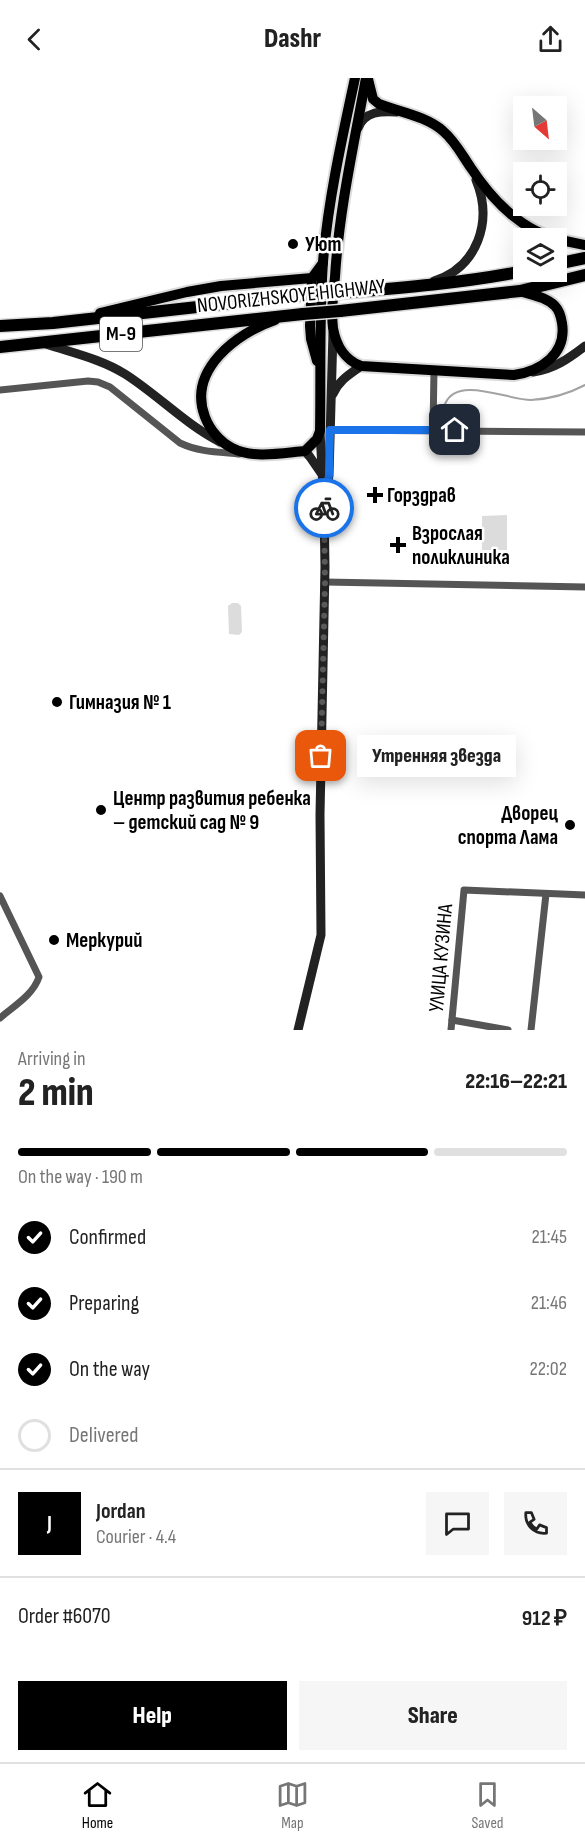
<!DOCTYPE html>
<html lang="en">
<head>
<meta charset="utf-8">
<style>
	:root { --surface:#fff; --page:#f6f6f6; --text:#222; --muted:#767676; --line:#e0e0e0; --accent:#000 }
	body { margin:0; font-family:"Sofia Sans Condensed",sans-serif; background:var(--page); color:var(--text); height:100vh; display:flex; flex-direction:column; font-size:22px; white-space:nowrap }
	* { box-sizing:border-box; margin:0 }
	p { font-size:20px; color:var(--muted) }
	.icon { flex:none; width:33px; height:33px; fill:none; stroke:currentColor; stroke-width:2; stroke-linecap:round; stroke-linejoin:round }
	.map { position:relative; height:952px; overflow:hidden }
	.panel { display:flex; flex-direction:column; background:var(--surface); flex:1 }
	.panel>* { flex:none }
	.needle { width:39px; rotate:152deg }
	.controls { position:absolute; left:513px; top:18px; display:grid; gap:12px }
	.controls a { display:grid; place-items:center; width:54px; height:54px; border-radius:0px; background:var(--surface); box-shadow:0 6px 24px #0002; font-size:30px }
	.pin { position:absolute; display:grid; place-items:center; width:51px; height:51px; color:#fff; margin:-26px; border-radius:12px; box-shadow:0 3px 9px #0006 }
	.courier { position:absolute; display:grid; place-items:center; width:60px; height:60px; margin:-30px; border:4px solid #1a73e8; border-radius:50%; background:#fff; color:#222; box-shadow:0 2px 8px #0007 }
	.bubble { position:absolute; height:42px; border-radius:0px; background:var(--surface); box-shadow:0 6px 24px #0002; font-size:20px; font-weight:800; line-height:42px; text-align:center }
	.summary em { font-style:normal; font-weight:800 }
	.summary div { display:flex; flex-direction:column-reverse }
	.summary { display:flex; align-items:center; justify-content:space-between; height:102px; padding:0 18px }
	h1 { font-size:39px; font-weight:800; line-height:45px }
	.bar { display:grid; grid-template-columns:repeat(4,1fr); gap:9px 6px; align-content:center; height:72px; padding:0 18px }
	.bar i { height:8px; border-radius:4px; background:var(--line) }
	.bar .selected { background:var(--accent) }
	.bar p { grid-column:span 4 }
	.line { display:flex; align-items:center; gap:15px; padding:0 18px; border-top:2px solid var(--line) }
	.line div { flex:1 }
	.round { display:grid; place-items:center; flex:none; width:63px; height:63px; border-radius:0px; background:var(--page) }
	ol { padding:0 18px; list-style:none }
	li { display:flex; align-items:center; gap:18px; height:66px }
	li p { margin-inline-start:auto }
	li .icon { padding:6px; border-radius:50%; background:var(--accent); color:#fff; stroke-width:4 }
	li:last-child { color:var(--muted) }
	li i { width:33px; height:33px; border:3px solid var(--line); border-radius:50% }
	.primary-button { display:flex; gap:12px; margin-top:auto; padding:12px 18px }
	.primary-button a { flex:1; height:69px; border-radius:0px; background:var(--accent); color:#fff; font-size:24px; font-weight:800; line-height:69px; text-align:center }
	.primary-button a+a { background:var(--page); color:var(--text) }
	header { display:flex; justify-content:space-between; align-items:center; height:78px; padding:0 18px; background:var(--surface); font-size:27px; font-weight:800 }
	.menu { display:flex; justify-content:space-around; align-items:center; height:84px; border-top:2px solid var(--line); background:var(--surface); font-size:16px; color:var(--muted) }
	.menu a { display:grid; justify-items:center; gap:3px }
	.menu .selected { color:var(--accent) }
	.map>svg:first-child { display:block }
</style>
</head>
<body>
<header><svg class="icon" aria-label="back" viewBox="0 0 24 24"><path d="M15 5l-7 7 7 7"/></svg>Dashr<svg class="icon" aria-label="share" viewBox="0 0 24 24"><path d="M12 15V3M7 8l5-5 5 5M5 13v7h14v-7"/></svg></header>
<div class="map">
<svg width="585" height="952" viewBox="0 0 585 952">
	<rect width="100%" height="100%" fill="#fff"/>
	<g fill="#dcdcdc">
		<polygon points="507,437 507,472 482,472 482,438"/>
		<polygon points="232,525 238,525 241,528 242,554 239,557 229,556 228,528"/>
	</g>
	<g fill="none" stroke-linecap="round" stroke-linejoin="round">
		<path stroke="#a3a3a3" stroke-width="2" d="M445,326C457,297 508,322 531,322C551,321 568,316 585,307"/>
		<g stroke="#dbdbdb" stroke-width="14">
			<g id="primary">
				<path d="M366,0C354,66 339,132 335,199C333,215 331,234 333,250C336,267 345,282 361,288L514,297C541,293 567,276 562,245C561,239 559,232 555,228C546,219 532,217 520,213"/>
				<path d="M368,1L373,21L379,26C399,34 426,38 443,53C455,63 462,77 471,90C491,120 520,151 555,160"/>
				<polyline points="556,161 585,167"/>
				<polyline points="312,200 310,248 311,261 317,283"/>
				<polyline points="100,235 187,214 221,208 312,200 323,185"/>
				<path d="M275,242C237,255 187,292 205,339C210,352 220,364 232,370C253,381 282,375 305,373L317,361L320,353C321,297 319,240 323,184C328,123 342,60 355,0"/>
			</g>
		</g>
		<g stroke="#dbdbdb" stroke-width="15">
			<g id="highway">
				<polyline points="556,186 585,180"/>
				<path d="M340,215C401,210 463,205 524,193"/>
				<polyline points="340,233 520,213 585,197"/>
				<polyline points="0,248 53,245 305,217"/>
				<polyline points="0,269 303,236"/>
			</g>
		</g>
		<g stroke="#555" stroke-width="7">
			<path d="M0,312L88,303L98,304L110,309L180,365C199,374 218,374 239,376"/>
			<polyline points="330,352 585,354"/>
			<polyline points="433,352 434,292"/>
			<polyline points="325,504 585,509"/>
			<path d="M0,818L39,899C33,917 14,928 0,940"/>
			<polyline points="452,942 508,952"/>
			<polyline points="451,952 464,812 585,817"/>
			<polyline points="531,952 546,816"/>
		</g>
		<g stroke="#222" stroke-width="9">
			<path d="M358,50C365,33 381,33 397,34"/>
			<path d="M434,203C478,189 493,143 476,102"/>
			<path d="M46,266C73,275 101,281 125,296C158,317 185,346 220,364"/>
			<path d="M533,294C554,291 568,281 585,268"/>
			<path d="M333,316C339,302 350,296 361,288"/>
			<polyline points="305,373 310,379 321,395"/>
			<polyline points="327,411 329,397 333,254"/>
			<polyline points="298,952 321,857 320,737 325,489 324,428 320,354"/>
		</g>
		<use href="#primary" stroke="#000" stroke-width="10"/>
		<use href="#highway" stroke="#000" stroke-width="12"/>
		<g stroke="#dbdbdb" stroke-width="15" stroke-linecap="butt">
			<g id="highway-bridge">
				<polyline points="305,217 340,215"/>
				<polyline points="303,236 340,233"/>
			</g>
		</g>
		<use href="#highway-bridge" stroke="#000" stroke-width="12"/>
	</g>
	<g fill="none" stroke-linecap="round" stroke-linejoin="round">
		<polyline stroke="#595959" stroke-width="6" stroke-dasharray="0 10.8" points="321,678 325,504 324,430"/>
		<polyline stroke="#1a73e8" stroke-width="8" points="324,430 329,397 330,352 455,352"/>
	</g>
	<g fill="#000" stroke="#fff" stroke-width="2">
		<circle cx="293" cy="166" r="6"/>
		<path d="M372 408h6v6h6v6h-6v6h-6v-6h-6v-6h6z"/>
		<path d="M395 458h6v6h6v6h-6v6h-6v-6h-6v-6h6z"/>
		<circle cx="57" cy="624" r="6"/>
		<circle cx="101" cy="732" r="6"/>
		<circle cx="570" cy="747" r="6"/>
		<circle cx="54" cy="862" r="6"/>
	</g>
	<g text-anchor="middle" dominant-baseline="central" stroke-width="5" stroke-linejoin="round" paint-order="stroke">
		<rect fill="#fff" stroke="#4c4c4c" stroke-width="1.5" x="100" y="239" width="42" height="34" rx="4.5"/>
		<g font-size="20" font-weight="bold" fill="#000">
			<text x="121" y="256">М-9</text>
		</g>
		<g font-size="21" font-weight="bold" fill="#000" stroke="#fff" text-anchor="start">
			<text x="305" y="166">Уют</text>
			<text x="387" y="417">Горздрав</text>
			<text x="412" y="455">Взрослая<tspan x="412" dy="24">поликлиника</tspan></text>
			<text x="69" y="624">Гимназия № 1</text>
			<text x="113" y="720">Центр развития ребенка<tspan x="113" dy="24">– детский сад № 9</tspan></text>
			<text x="558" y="735" text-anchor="end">Дворец<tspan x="558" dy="24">спорта Лама</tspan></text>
			<text x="66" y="862">Меркурий</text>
		</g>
		<g font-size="21" fill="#000" stroke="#fff">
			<text transform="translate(291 218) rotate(-6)">NOVORIZHSKOYE HIGHWAY</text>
			<text transform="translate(441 880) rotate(-85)">УЛИЦА КУЗИНА</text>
		</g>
	</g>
</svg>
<div class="controls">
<a><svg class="needle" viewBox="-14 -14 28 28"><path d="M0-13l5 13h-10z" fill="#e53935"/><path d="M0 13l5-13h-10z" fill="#767676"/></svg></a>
<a><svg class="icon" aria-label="locate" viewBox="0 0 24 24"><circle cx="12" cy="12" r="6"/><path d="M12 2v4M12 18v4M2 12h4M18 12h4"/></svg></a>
<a><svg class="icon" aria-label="layers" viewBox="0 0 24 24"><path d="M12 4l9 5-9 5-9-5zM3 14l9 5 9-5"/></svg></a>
</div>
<div class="pin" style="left:321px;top:678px;background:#ea580c"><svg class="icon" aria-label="bag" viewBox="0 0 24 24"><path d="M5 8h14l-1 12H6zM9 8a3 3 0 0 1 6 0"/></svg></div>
<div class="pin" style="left:455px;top:352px;background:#1f2937"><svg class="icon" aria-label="home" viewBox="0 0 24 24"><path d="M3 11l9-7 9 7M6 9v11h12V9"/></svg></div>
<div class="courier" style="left:324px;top:430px"><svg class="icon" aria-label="bike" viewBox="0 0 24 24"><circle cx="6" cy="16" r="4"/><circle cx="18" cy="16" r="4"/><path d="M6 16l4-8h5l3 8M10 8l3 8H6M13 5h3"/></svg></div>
<div class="bubble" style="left:357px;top:657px;width:159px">Утренняя звезда</div>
</div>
<section class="panel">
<div class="summary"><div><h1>2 min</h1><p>Arriving in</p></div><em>22:16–22:21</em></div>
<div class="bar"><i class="selected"></i><i class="selected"></i><i class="selected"></i><i></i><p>On the way · 190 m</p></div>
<ol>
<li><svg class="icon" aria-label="check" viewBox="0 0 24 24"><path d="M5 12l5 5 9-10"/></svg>Confirmed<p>21:45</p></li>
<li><svg class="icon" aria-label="check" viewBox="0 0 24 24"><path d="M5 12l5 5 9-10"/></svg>Preparing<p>21:46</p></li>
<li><svg class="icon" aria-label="check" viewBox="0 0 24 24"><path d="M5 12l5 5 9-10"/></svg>On the way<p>22:02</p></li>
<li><i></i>Delivered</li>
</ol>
<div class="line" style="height:108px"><b class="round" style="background:var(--accent);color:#fff">J</b><div><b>Jordan</b><p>Courier · 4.4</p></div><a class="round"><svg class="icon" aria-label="chat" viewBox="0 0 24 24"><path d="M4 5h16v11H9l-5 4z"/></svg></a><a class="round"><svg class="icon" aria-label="phone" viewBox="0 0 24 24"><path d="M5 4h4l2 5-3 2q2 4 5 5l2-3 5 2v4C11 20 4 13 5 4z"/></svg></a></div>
<div class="line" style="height:78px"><div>Order #6070</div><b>912 ₽</b></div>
<div class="primary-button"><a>Help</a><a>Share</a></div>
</section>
<nav class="menu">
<a class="selected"><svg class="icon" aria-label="home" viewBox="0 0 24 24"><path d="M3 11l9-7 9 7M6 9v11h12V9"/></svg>Home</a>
<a><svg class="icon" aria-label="map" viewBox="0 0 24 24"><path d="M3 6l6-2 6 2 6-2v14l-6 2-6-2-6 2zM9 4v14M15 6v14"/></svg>Map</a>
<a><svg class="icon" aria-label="saved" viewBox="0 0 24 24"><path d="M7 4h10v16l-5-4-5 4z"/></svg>Saved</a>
</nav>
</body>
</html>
